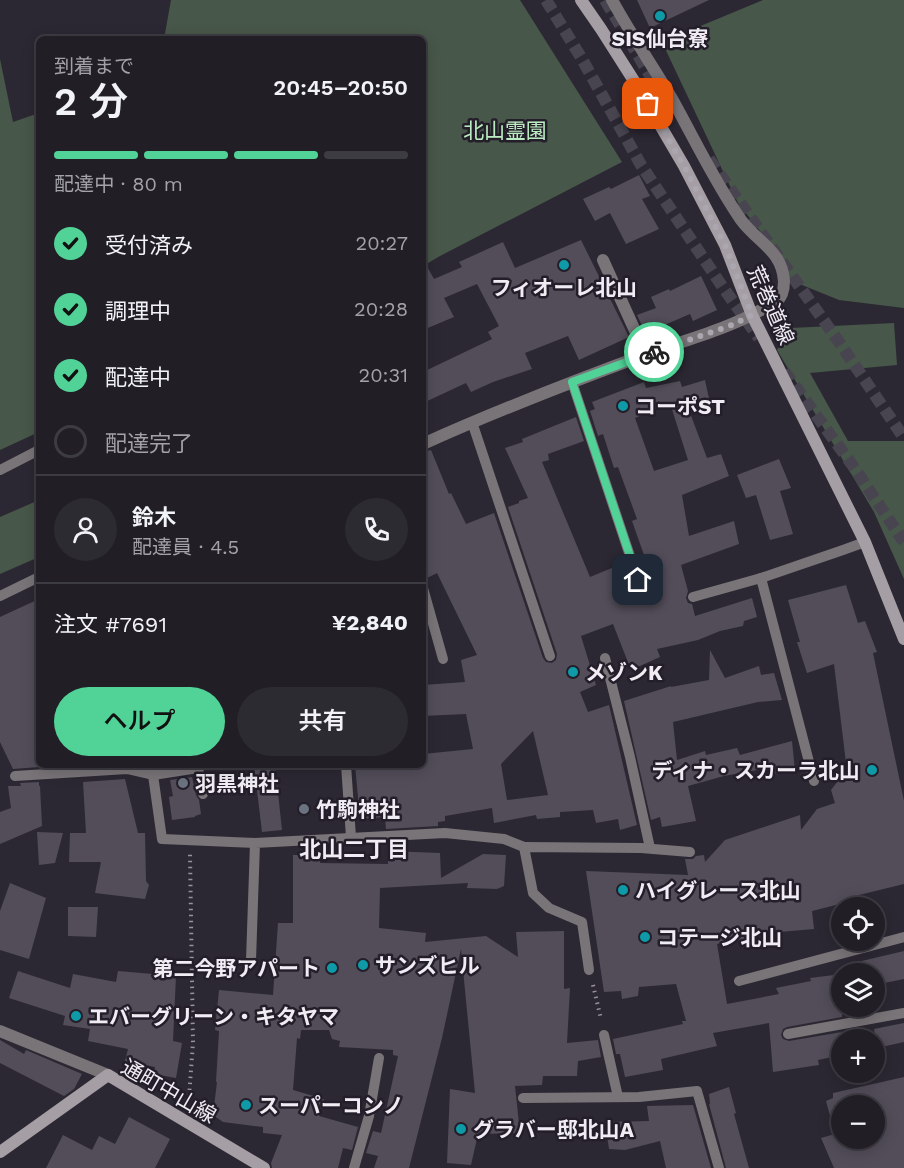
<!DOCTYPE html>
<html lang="ja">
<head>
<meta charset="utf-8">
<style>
	:root { --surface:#211e26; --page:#2d2b32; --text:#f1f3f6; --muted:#a2a2a7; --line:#3e3c43; --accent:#51d398 }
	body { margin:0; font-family:"Work Sans","Noto Sans JP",sans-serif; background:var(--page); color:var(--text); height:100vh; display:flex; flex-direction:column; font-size:22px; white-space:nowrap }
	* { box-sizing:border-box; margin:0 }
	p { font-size:20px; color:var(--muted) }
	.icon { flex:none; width:33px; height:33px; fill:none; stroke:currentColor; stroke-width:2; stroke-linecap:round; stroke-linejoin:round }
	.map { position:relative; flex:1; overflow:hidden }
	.details { position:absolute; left:36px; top:36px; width:390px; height:732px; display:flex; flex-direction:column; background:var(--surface); border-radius:9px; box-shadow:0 3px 15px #0003,0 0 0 2px var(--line) }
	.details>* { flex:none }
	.controls { position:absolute; left:831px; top:897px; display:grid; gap:12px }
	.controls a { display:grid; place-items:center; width:54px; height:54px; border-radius:50%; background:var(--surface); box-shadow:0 3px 15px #0003,0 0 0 2px var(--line); font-size:30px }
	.pin { position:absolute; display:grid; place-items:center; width:51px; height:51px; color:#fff; margin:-26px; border-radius:12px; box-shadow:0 3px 9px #0006 }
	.courier { position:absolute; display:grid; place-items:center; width:60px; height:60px; margin:-30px; border:4px solid #51d398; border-radius:50%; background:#fff; color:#222; box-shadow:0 2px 8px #0007 }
	.head em { font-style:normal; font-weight:600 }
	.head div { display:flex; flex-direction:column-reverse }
	.head { display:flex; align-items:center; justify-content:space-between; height:102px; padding:0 18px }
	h1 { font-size:39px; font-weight:600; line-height:45px }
	.bar { display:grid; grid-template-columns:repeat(4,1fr); gap:9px 6px; align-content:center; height:72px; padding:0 18px }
	.bar i { height:8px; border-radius:4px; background:var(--line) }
	.bar .on { background:var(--accent) }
	.bar p { grid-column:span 4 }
	.line { display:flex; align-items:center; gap:15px; padding:0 18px; border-top:2px solid var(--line) }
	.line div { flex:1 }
	.round { display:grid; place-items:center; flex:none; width:63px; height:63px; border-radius:32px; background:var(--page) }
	ol { padding:0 18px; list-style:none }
	li { display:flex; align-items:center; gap:18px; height:66px }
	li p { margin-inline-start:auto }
	li .icon { padding:6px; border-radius:50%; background:var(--accent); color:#111; stroke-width:4 }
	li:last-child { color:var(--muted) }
	li i { width:33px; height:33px; border:3px solid var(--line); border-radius:50% }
	.button { display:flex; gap:12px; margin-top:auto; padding:12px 18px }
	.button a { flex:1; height:69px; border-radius:36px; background:var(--accent); color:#111; font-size:24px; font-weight:600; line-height:69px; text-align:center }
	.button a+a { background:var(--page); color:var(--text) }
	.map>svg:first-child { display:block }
</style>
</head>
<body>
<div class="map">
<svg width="904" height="1168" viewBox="0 0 904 1168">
	<rect width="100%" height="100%" fill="#2c2833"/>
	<g fill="#475749">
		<polygon points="171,0 520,0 622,162 440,256 423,266 423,39 164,39"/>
		<polygon points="763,0 904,0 904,308 839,300 787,279 779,255 738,203 662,42"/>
		<polygon points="0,59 13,122 39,113 39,432 0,450"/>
		<polygon points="894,323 897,365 810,373 848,441 904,441 904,579 874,512 777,350 791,328"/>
		<polygon points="39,500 39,557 0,574 0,517"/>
	</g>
	<g fill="#524d59" fill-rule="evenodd">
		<polygon points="637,0 709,0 650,28"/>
		<polygon points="639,175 650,196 642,199 659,229 626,244 610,213 595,221 583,199 609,187 611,189"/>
		<polygon points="581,240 629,337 579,360 568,336 525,353 532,369 493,382 471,392 466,383 423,403 423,372 492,339 488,332 499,326 477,284 444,298 454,317 423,330 423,259 434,279 462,267 459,262 503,242 515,268"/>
		<polygon points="701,276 717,310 693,321 690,314 660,327 658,323 644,330 637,315 656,308 651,297 669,289 670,291"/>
		<path d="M705,380L711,408L690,413L707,458L721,454L729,476L682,495L689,536L734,521L739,544L681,565L688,591L686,598L688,603L692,604L695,616L752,598L757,617L744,621L743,626L720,631L698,640L657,649L660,657L631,670L613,624L581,636L596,685L580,692L588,712L609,705L637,825L620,830L618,819L596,823L593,810L560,812V817L537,819L536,815L494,823L492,808L445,816V821L438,822V826L386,829L385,817L360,819L355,765H423V754L473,749L466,714L423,716V685L465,682L461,660L477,655L437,573L423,580V452L431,450L449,494L451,493L466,524L494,513L543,658L546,662L552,663L556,660L557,654L508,507L519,503V501L528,498L505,448L523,442L522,439L576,417L584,441L548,454L549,460L542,462L590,577L624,563L633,585L636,587H641L645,582V578L638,557L644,555L632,521L637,519L618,467L614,468L603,434L598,436L590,411L595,409L592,402L644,382L646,388L680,381L682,387ZM670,403L688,460L654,471L635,418ZM533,731L548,795L507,800L501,764Z"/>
		<polygon points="779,459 791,488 780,491 793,534 770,540 756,495 746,498 737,475"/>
		<polygon points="846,585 858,623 865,621 877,652 873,653 904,801 904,884 859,895 860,899 812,911 814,929 757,934 754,938 717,944 727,1004 779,994 776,988 811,981 810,978 842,974 842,1017 787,1027 783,1029 781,1035 783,1039 789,1041 842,1032 842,1055 818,1060 819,1065 773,1072 769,1023 713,1033 717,1046 661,1059 663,1070 625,1077 620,1054 616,1054 613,1039 683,1024 682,1021 686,1021 676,984 639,987 638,996 622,999 621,991 604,992 586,871 688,875 685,859 693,859 696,856 704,855 705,862 725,840 800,815 801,830 817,809 835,803 831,790 838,781 850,781 848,768 851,763 846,763 834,664 807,673 797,642 800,642 788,600"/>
		<polygon points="39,599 39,767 13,769 0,742 0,617"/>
		<polygon points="710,650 725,678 759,666 761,675 774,673 782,700 758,702 673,722 677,760 705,751 706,755 737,748 740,755 792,741 795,771 770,774 768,768 724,776 688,786 696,821 662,827 660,817 651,820 624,701 671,686 671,687 709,680"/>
		<polygon points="254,765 275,765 282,830 262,832"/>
		<polygon points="192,777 196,795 199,800 201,814 195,816 195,817 172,820 169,797 173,796 170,780"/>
		<polygon points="125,779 138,833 145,833 146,881 149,885 145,899 95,893 101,862 69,862 70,833 86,833 83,782"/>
		<polygon points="39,782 39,786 40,786 42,826 0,844 0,812 11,808 8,786 21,786 20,783"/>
		<polygon points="37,832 63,833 55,863 39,865"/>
		<polygon points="388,851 440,853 441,878 483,854 506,855 504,886 497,889 467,888 468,883 380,888 379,928 426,933 425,942 486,936 518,957 516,932 564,931 564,989 570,988 567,1043 598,1040 601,1057 578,1061 577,1076 543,1076 542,1085 515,1086 520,1133 478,1134 471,1165 447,1163 450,1089 475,1093 461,949 442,1038 409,1168 374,1168 378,1156 366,1153 373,1131 381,1133 398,1056 393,1055 393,1050 339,1047 340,1041 332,1039 329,1030 301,1030 300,1039 297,1038 293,1090 324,1099 319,1116 358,1127 352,1150 343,1148 338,1168 272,1168 271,1163 282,1135 263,1133 263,1127 223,1122 213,1115 217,1082 216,1082 219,1031 215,1030 219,990 273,995 278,923 293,923 293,855 320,855 320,863 388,864"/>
		<polygon points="10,883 46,898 29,959 0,950 0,911"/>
		<polygon points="68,907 98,907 96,937 68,936"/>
		<polygon points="904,951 904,979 874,985 874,974 842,974 851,972 849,964"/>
		<polygon points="18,971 70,988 73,974 116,982 118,971 176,976 173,1041 182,1043 176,1078 154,1074 155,1067 125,1061 128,1049 88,1041 90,1029 63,1025 65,1016 9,998"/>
		<polygon points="904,1023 904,1042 877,1048 874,1029"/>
		<polygon points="0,1040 24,1054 26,1050 82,1074 74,1089 64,1096 0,1063"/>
		<path d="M904,1077V1168H834L821,1138L835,1134L826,1101L833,1098V1093ZM842,1106H874V1138H842Z"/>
		<polygon points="729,1087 736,1113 734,1114 749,1168 726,1168 709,1104 710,1104 709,1094"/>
		<polygon points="693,1105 711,1168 666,1168 660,1141 625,1150 609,1149 605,1122 649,1121 647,1106"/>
		<polygon points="129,1117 170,1139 155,1168 46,1168 63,1135 92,1150 99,1136 115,1144"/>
	</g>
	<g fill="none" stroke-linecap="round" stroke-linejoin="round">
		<g stroke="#494550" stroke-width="12" stroke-dasharray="12 6" stroke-linecap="butt">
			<polyline points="546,0 582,59 641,165 722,286 759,338"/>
			<polyline points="605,0 620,25"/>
			<polyline points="629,40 652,79 666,98"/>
			<polyline points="709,159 839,342 904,438"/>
			<polyline points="784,371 853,466 904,542"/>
		</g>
		<g stroke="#97939d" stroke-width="4" stroke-dasharray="1.5 4.5" stroke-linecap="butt">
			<polyline points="593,985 601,1019"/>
			<polyline points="186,1101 189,1097 193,1043 190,854"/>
		</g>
		<g stroke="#797478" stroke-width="10">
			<polyline points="572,382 638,580"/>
			<polyline points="472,422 550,656"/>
			<polyline points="0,470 39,450"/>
			<polyline points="761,578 843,550 865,542"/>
			<polyline points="423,588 443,659"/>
			<polyline points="0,596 39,577"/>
			<polyline points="693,597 761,578 814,781"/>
			<polyline points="605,658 630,757 650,848"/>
			<polyline points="346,765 351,837"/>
			<polyline points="15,776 127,769 153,775"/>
			<polyline points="203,794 198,768 153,775 162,839 255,843"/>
			<polyline points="251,960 255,843 445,833 504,839 524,847"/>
			<polyline points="589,970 582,922 549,908 533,893 524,847 641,848 690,852"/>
			<polyline points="739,981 904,937"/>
			<polyline points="788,1034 904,1013"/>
			<polyline points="604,1035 618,1097"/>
			<polyline points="523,1098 639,1097 697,1091 719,1168"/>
			<polyline points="354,1168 369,1116 379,1058"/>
		</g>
		<g stroke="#797478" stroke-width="12">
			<polyline points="603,260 646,355"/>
			<path d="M423,444C496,411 571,382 647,354C685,340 725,330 761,310C766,308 772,305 777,301C783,296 784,289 784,281C782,250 757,242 741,220C714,181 694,138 671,97C652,65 630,33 612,0"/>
			<polyline points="0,1031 108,1075"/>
		</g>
		<g stroke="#a69ea5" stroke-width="12">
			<polyline points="581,0 601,29 636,84 684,166 725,245 752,315 865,542 904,639"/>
			<polyline points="0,1152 108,1075 264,1168"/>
		</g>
	</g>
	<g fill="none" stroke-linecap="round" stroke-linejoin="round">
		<polyline stroke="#aba7b0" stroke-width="6" stroke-dasharray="0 10.8" points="648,104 684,166 725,245 752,315 732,325 654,352"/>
		<polyline stroke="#51d398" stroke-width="8" points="638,580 572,382 654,352"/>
	</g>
	<g fill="#0f9aa8" stroke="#231e29" stroke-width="2">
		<circle cx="660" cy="16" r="6"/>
		<circle cx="564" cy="265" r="6"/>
		<circle cx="623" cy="406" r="6"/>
		<circle cx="573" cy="672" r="6"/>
		<circle cx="872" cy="770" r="6"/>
		<circle cx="623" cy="890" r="6"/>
		<circle cx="645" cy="937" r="6"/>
		<circle cx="363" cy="965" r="6"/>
		<circle cx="332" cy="968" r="6"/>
		<circle cx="76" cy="1016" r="6"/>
		<circle cx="246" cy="1105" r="6"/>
		<circle cx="461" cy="1129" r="6"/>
	</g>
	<g fill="#6b7280" stroke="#231e29" stroke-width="2">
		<circle cx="183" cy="783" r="6"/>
		<circle cx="304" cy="809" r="6"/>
	</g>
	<g text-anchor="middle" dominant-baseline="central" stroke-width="5" stroke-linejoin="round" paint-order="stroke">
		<g font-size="21" font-weight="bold" fill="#efecf4" stroke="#231e29" text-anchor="start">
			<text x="660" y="38" text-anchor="middle">SIS仙台寮</text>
			<text x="564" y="287" text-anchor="middle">フィオーレ北山</text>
			<text x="635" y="406">コーポST</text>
			<text x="585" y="672">メゾンK</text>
			<text x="860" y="770" text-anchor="end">ディナ・スカーラ北山</text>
			<text x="195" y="783">羽黒神社</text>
			<text x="316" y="809">竹駒神社</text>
			<text x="635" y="890">ハイグレース北山</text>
			<text x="657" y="937">コテージ北山</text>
			<text x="375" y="965">サンズヒル</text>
			<text x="320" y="968" text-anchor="end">第二今野アパート</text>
			<text x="88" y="1016">エバーグリーン・キタヤマ</text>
			<text x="258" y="1105">スーパーコンノ</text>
			<text x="473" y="1129">グラバー邸北山A</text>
		</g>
		<g font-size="21" fill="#bbecc1" stroke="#231e29">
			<text x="505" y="130">北山霊園</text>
		</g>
		<g font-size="21" fill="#efecf4" stroke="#231e29">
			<text transform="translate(771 305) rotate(66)">荒巻道線</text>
			<text transform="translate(169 1091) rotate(30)">通町中山線</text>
		</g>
		<g font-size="22" font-weight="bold" fill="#efecf4" stroke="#231e29">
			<text x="354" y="849">北山二丁目</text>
		</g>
	</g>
</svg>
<div class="controls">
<a><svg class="icon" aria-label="locate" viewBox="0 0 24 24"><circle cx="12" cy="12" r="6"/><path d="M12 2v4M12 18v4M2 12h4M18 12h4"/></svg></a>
<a><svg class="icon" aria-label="layers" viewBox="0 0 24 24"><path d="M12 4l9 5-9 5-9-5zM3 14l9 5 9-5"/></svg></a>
<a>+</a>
<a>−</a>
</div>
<div class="pin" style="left:648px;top:104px;background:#ea580c"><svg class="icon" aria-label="bag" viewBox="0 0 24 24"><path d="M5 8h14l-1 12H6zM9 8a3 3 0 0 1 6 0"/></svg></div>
<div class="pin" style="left:638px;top:580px;background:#1f2937"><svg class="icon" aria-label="home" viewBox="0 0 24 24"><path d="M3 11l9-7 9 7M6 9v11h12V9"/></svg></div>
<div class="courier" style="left:654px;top:352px"><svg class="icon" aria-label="bike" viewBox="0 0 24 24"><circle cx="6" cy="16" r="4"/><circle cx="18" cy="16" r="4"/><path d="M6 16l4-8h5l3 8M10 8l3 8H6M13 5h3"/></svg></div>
<section class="details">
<div class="head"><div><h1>2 分</h1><p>到着まで</p></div><em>20:45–20:50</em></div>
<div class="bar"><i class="on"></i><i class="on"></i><i class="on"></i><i></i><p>配達中 · 80 m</p></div>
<ol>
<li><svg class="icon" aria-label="check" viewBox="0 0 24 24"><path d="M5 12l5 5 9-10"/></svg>受付済み<p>20:27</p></li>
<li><svg class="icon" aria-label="check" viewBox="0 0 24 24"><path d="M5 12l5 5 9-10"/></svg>調理中<p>20:28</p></li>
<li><svg class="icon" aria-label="check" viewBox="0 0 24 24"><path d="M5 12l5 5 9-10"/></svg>配達中<p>20:31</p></li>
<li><i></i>配達完了</li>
</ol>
<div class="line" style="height:108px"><a class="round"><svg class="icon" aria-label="person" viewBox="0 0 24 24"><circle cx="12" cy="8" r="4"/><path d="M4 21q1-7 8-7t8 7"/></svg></a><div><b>鈴木</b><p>配達員 · 4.5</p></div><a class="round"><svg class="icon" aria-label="phone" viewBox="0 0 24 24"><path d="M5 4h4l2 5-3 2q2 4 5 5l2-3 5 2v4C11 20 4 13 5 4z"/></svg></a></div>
<div class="line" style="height:78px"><div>注文 #7691</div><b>¥2,840</b></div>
<div class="button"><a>ヘルプ</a><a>共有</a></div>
</section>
</div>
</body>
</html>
